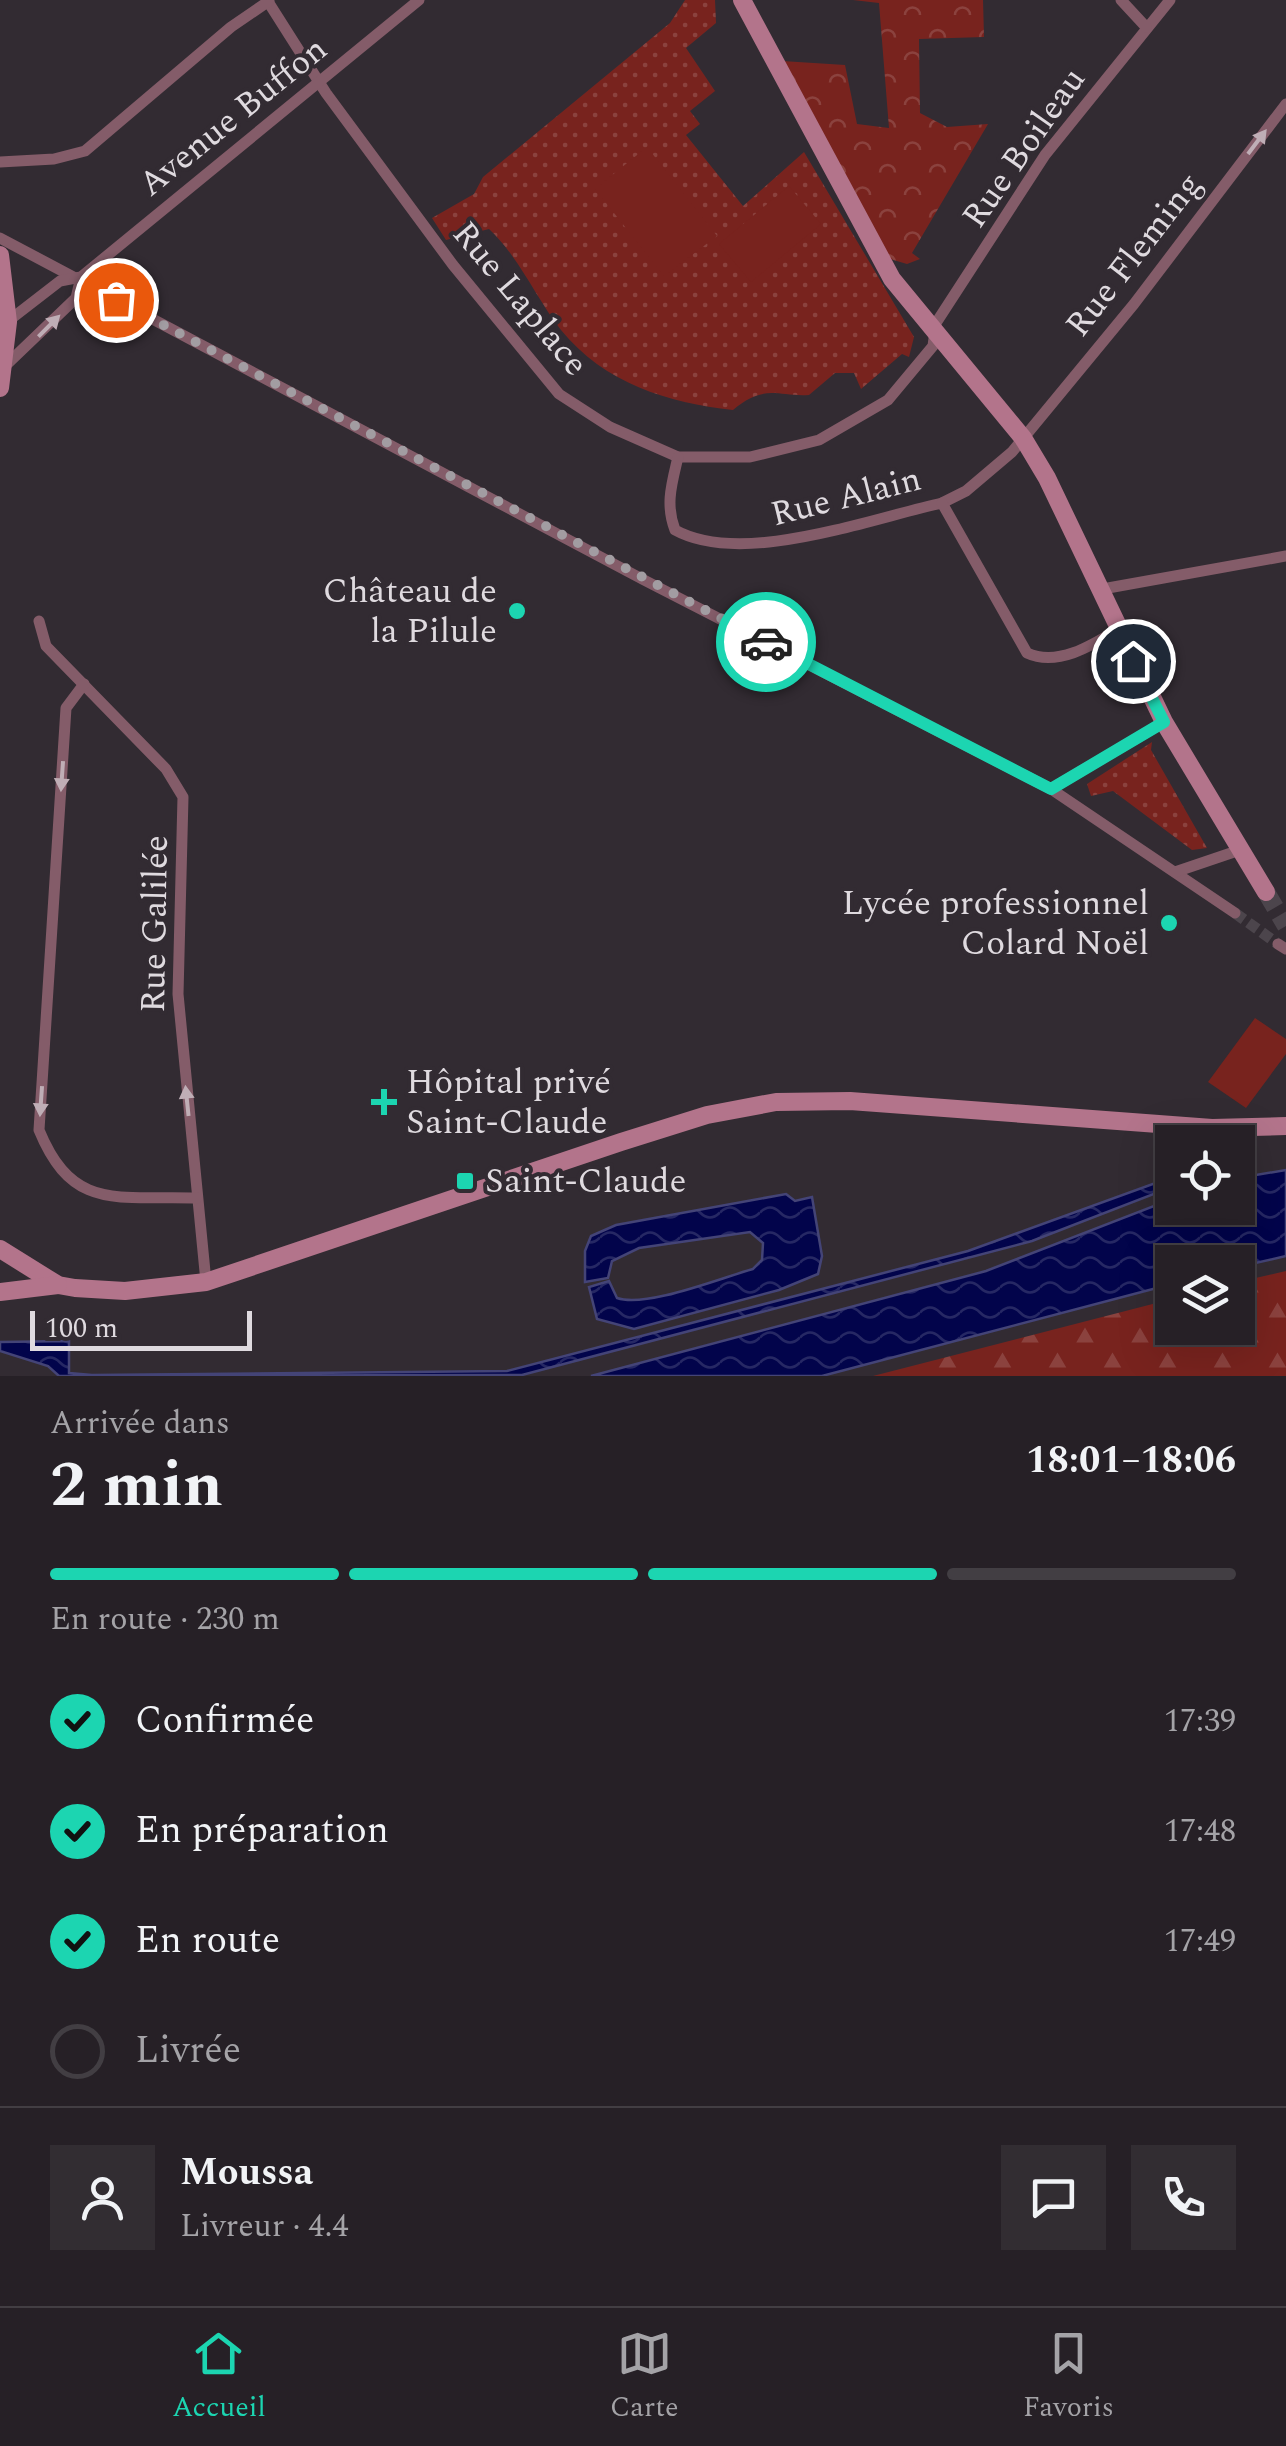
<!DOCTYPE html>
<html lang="fr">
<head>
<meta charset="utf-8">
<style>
	:root { --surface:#262026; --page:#322d32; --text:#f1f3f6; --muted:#a4a3a7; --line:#423e43; --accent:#1cd5b1 }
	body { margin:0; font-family:Spectral,serif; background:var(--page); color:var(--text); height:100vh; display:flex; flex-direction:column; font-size:38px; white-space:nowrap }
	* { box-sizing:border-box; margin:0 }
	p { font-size:32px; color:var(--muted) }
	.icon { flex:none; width:55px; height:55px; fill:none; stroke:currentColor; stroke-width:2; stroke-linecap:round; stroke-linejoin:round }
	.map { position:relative; height:1376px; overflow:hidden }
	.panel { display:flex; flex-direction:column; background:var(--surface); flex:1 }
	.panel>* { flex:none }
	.controls { position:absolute; left:1155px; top:1125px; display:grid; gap:20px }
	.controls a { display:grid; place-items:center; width:100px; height:100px; border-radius:0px; background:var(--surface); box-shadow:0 10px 40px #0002,0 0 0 2px var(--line); font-size:50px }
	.scale { position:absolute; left:30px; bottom:25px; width:222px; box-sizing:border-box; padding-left:10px; border:5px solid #dfdadf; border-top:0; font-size:28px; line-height:35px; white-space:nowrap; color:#dfdadf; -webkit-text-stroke:8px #322b32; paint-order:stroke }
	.pin { position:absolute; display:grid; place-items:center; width:85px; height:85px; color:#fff; margin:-42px; border:5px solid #fff; border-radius:50%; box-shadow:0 2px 10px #0007 }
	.courier { position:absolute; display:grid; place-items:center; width:100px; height:100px; margin:-50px; border:8px solid #1cd5b1; border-radius:50%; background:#fff; color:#222; box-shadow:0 2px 12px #0007 }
	.overview em { font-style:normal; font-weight:700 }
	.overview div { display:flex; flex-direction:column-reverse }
	.overview { display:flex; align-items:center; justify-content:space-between; height:170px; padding:0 50px }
	h1 { font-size:65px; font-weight:700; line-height:75px }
	.bar { display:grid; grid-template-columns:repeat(4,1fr); gap:15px 10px; align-content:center; height:120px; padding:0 50px }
	.bar i { height:12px; border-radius:8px; background:var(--line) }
	.bar .current { background:var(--accent) }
	.bar p { grid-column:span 4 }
	.line { display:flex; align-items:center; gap:25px; padding:0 50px; border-top:2px solid var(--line) }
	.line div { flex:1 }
	.round { display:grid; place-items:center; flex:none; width:105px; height:105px; border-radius:0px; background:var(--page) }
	ol { padding:0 50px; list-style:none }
	li { display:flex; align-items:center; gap:30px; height:110px }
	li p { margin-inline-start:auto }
	li .icon { padding:10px; border-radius:50%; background:var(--accent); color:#111; stroke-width:4 }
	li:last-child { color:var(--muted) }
	li i { width:55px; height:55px; border:5px solid var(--line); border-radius:50% }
	.menu { display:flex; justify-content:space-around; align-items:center; height:140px; border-top:2px solid var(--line); background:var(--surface); font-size:28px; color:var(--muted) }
	.menu a { display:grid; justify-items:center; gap:5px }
	.menu .current { color:var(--accent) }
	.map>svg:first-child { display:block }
</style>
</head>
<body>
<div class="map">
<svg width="1286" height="1376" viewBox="0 0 1286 1376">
	<defs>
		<pattern id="grass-dots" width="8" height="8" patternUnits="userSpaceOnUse" patternTransform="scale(2.5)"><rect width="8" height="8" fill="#78231e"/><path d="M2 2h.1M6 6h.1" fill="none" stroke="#8b423e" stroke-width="1.8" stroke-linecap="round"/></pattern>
		<pattern id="forest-firs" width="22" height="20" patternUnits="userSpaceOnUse" patternTransform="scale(2.5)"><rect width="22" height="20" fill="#78231e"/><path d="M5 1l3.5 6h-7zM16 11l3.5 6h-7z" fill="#8b423e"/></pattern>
		<pattern id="park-crowns" width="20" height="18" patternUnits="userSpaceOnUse" patternTransform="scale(2.5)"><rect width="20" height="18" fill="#78231e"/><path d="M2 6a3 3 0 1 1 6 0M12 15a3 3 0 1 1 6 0" fill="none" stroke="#8b423e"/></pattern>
		<pattern id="water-waves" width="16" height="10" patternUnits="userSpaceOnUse" patternTransform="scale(2.5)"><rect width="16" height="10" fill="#02044b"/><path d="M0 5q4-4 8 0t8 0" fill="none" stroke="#262864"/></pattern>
	</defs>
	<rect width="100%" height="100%" fill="#322b32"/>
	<g fill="url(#grass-dots)">
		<path d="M685,0H715L716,23L686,48L715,91L690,111L700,124L686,135L743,206L804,152L914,337L909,357L902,354L861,389L854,373H835L809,395C777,397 765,383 733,410C668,403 604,383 561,330C536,298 519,257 489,229L446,240L432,218L474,194L483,177L670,23Z"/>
		<polygon points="1152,742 1151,750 1207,848 1192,850 1113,791 1091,796 1087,784"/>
	</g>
	<polygon fill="url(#forest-firs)" points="1286,1271 1286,1376 873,1376 1172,1299 1172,1328 1238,1328 1238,1282"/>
	<polygon fill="url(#park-crowns)" points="853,0 983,0 984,37 919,39 920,113 947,127 988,124 912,253 920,259 907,264 890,259 782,61 845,65 857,124 889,128 879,3"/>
	<g fill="#78231e">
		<polygon points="647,147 717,236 664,276 595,189"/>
		<polygon points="789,186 821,224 751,282 719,244"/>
		<polygon points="1255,1018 1286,1039 1286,1054 1246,1108 1208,1082"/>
	</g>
	<g fill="url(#water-waves)" stroke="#447" stroke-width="2.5">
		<polygon points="1286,1170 1286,1256 1238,1267 1238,1262 1172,1262 1172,1284 822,1376 591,1376 986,1271 1172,1199 1172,1208 1238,1208 1238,1178"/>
		<polygon points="1172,1177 1172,1187 1032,1241 522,1375 59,1376 48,1366 0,1351 0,1342 69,1341 69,1373 92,1375 507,1371 968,1251"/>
		<path d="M786,1194L795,1201L812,1197L822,1256L818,1274L779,1290L634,1329L597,1319L589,1287L609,1281L617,1298C647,1308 720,1278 753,1269L762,1260L763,1243L750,1232L639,1248L612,1261L608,1278L585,1282V1251L591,1236L616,1225Z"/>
	</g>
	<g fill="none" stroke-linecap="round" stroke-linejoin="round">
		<polyline stroke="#4c454c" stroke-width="11" stroke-dasharray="11 5.5" stroke-linecap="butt" points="1235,913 1278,944"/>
		<polyline stroke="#4c454c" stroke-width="18" stroke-dasharray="18 9" stroke-linecap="butt" points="1266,892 1286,926"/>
		<g stroke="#845c69" stroke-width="11">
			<polyline points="267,0 326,93 453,265 559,394 610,427 678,457 750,457 819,440 888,400 933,346 936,323 1045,155 1170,0"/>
			<polyline points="1121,0 1146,27"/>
			<polyline points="0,162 54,159 85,151 231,27 269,1"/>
			<polyline points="0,238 644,580 1051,789 1235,913"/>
			<polyline points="7,322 60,281 81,277 419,0"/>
			<polyline points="4,367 76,298 81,277"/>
			<path d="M678,457C672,483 665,504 675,530C742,567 869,519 942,503L966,491L1012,452L1134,304L1286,104"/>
			<path d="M942,503L1027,653C1057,667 1091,646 1117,630"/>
			<polyline points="1103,595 1108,588 1286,556"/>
			<polyline points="39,621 46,646 166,769 183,797 178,994 206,1282"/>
			<path d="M84,684L66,708L39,1130C73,1213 119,1195 197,1198"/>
			<polyline points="1051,789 1164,722"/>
			<polyline points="1175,872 1237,851"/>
			<polyline points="1278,944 1286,949"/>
		</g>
		<g stroke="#b3748b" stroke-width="18">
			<polyline points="742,0 892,279 1023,438 1047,478 1164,722 1266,892"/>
			<polyline points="0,255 8,322 0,388"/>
			<polyline points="0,1249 58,1285 75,1288 125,1291 206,1282 621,1142 707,1115 776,1102 850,1101 1212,1128 1286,1126"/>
			<polyline points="0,1292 58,1285"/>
		</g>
	</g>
	<defs><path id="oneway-solid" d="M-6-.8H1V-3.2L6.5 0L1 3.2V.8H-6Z" transform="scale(2.5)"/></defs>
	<g fill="#bfaeb6">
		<use href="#oneway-solid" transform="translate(1257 142) rotate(-53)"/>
		<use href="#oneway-solid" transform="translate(49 326) rotate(-45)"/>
		<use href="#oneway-solid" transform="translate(62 776) rotate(94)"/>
		<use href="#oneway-solid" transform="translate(41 1101) rotate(94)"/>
		<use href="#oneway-solid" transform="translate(187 1101) rotate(-96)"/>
	</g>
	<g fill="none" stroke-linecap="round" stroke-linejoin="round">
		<polyline stroke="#a29da2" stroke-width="10" stroke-dasharray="0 18" points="116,300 766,642"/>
		<polyline stroke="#1cd5b1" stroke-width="12" points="766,642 1051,789 1164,722 1133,661"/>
	</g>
	<g fill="#1cd5b1" stroke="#322b32" stroke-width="4">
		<circle cx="517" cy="611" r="10"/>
		<circle cx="1169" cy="923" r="10"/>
		<path d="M379 1087h10v10h10v10h-10v10h-10v-10h-10v-10h10z"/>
		<rect x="455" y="1171" width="20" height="20" rx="5"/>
	</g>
	<g text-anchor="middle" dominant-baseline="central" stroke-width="8" stroke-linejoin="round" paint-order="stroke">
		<g font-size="35" fill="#dfdadf" stroke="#322b32">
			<text transform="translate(233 117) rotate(-39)">Avenue Buffon</text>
			<text transform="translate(1024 148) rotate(-55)">Rue Boileau</text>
			<text transform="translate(1134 255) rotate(-52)">Rue Fleming</text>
			<text transform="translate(520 299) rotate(50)">Rue Laplace</text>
			<text transform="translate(846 497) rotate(-14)">Rue Alain</text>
			<text transform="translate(155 924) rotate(-89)">Rue Galilée</text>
		</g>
		<g font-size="35" fill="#dfdadf" stroke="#322b32" text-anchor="end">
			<text x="497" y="591">Château de<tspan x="497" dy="40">la Pilule</tspan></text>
			<text x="1149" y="903">Lycée professionnel<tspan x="1149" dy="40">Colard Noël</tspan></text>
			<text x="406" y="1082" text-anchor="start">Hôpital privé<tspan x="406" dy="40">Saint-Claude</tspan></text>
			<text x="485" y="1181" text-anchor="start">Saint-Claude</text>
		</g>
	</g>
</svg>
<div class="controls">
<a><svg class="icon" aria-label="locate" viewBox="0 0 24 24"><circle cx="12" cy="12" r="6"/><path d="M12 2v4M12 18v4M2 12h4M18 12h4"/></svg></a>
<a><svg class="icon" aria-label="layers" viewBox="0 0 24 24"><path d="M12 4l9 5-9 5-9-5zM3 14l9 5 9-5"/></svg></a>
</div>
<div class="scale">100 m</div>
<div class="pin" style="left:116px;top:300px;background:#ea580c"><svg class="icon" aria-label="bag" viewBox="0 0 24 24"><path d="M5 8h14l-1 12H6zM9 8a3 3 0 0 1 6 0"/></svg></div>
<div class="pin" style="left:1133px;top:661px;background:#1f2937"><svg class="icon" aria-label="home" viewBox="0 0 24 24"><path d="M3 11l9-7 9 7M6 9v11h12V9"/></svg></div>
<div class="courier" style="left:766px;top:642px"><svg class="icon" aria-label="car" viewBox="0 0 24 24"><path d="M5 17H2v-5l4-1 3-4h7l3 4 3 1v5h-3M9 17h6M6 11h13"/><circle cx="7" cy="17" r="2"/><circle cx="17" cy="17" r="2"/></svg></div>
</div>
<section class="panel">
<div class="overview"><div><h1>2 min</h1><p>Arrivée dans</p></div><em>18:01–18:06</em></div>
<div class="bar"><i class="current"></i><i class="current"></i><i class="current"></i><i></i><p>En route · 230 m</p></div>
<ol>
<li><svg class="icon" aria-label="check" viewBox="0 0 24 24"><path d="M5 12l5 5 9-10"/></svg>Confirmée<p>17:39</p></li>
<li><svg class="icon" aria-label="check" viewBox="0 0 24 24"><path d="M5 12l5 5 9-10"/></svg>En préparation<p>17:48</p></li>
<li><svg class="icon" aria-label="check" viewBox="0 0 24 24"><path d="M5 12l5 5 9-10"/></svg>En route<p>17:49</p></li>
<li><i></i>Livrée</li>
</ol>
<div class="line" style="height:180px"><a class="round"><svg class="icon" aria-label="person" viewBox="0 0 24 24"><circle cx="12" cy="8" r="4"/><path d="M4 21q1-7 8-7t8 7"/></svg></a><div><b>Moussa</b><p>Livreur · 4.4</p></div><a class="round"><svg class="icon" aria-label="chat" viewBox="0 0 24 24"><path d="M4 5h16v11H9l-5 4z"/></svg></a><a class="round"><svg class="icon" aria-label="phone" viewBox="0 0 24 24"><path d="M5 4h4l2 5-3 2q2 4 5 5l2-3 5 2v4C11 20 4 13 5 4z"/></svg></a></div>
</section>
<nav class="menu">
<a class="current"><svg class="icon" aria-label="home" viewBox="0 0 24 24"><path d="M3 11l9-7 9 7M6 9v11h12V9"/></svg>Accueil</a>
<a><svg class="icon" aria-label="map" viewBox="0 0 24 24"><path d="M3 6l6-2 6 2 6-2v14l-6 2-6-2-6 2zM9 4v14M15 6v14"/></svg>Carte</a>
<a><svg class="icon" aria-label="saved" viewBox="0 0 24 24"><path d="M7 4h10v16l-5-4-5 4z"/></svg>Favoris</a>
</nav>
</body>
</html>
